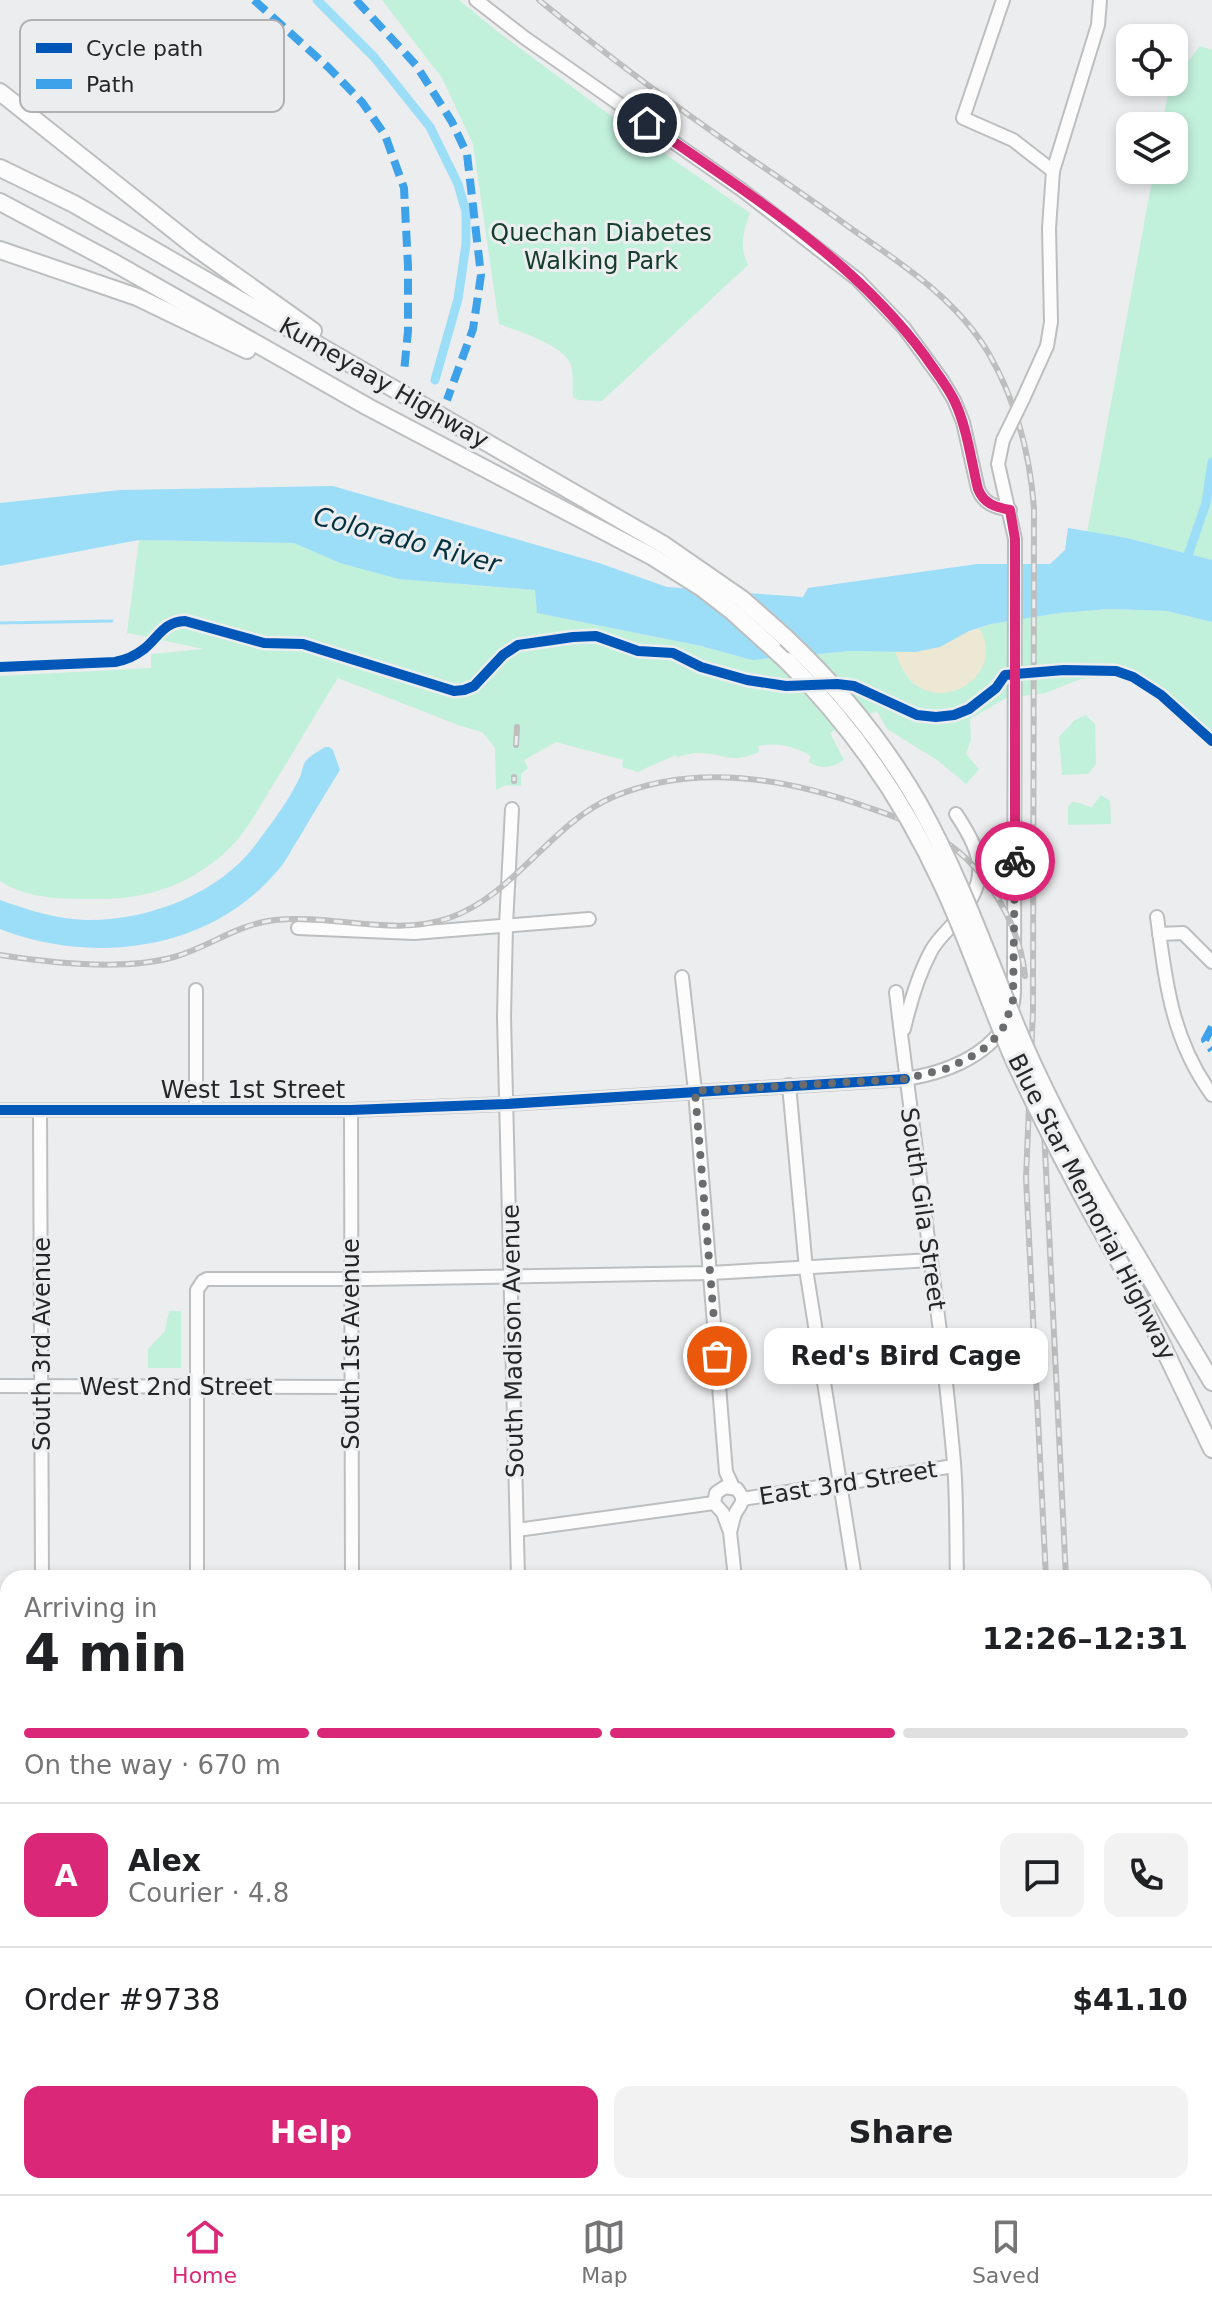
<!DOCTYPE html>
<html lang="en">
<head>
<meta charset="utf-8">
<style>
	:root { --surface:#fff; --page:#f2f2f2; --text:#202124; --muted:#757577; --line:#e0e0e0; --accent:#db2777 }
	body { margin:0; font-family:"DejaVu Sans",sans-serif; background:var(--page); color:var(--text); height:100vh; display:flex; flex-direction:column; font-size:30px; white-space:nowrap }
	* { box-sizing:border-box; margin:0 }
	p { font-size:26px; color:var(--muted) }
	.icon { flex:none; width:44px; height:44px; fill:none; stroke:currentColor; stroke-width:2; stroke-linecap:round; stroke-linejoin:round }
	.map { position:relative; flex:1; overflow:hidden }
	.details { position:absolute; left:0px; top:1570px; width:1212px; height:624px; display:flex; flex-direction:column; background:var(--surface); border-radius:24px 24px 0 0; box-shadow:0 4px 12px #0003 }
	.details>* { flex:none }
	.buttons { position:absolute; left:1116px; top:24px; display:grid; gap:16px }
	.buttons a { display:grid; place-items:center; width:72px; height:72px; border-radius:16px; background:var(--surface); box-shadow:0 4px 12px #0003; font-size:40px }
	.pin { position:absolute; display:grid; place-items:center; width:68px; height:68px; color:#fff; margin:-34px; border:4px solid #fff; border-radius:50%; box-shadow:0 2px 8px #0007 }
	.courier { position:absolute; display:grid; place-items:center; width:80px; height:80px; margin:-40px; border:6px solid #db2777; border-radius:50%; background:#fff; color:#222; box-shadow:0 2px 10px #0007 }
	.bubble { position:absolute; height:56px; border-radius:16px; background:var(--surface); box-shadow:0 4px 12px #0003; font-size:26px; font-weight:600; line-height:56px; text-align:center }
	.overview em { font-style:normal; font-weight:600 }
	.overview div { display:flex; flex-direction:column-reverse }
	.overview { display:flex; align-items:center; justify-content:space-between; height:136px; padding:0 24px }
	h1 { font-size:52px; font-weight:600; line-height:60px }
	.bar { display:grid; grid-template-columns:repeat(4,1fr); gap:12px 8px; align-content:center; height:96px; padding:0 24px }
	.bar i { height:10px; border-radius:6px; background:var(--line) }
	.bar .on { background:var(--accent) }
	.bar p { grid-column:span 4 }
	.line { display:flex; align-items:center; gap:20px; padding:0 24px; border-top:2px solid var(--line) }
	.line div { flex:1 }
	.round { display:grid; place-items:center; flex:none; width:84px; height:84px; border-radius:16px; background:var(--page) }
	.cta { display:flex; gap:16px; margin-top:auto; padding:16px 24px }
	.cta a { flex:1; height:92px; border-radius:16px; background:var(--accent); color:#fff; font-size:32px; font-weight:600; line-height:92px; text-align:center }
	.cta a+a { background:var(--page); color:var(--text) }
	.tabs { display:flex; justify-content:space-around; align-items:center; height:112px; border-top:2px solid var(--line); background:var(--surface); font-size:22px; color:var(--muted) }
	.tabs a { display:grid; justify-items:center; gap:4px }
	.tabs .on { color:var(--accent) }
	.map>svg:first-child { display:block }
</style>
</head>
<body>
<div class="map">
<svg width="1212" height="2194" viewBox="0 0 1212 2194">
	<rect width="100%" height="100%" fill="#ecedee"/>
	<g fill="#c1f0db">
		<path d="M382,0H459L493,28L622,124L750,213C743,233 739,245 748,265L602,401L578,400L573,397C572,387 574,374 571,365C564,345 518,331 499,324L473,144L442,78Z"/>
		<polygon points="1200,46 1212,50 1212,560 1127,538 1087,533 1154,170 1174,170 1174,126 1162,126 1170,83 1174,82 1174,79"/>
		<path d="M139,540L294,543L340,563L458,584L536,590L537,613L701,646L752,660L850,651L915,652L991,624L1059,613L1110,609L1167,611L1212,622V738L1134,677L1132,684L1113,675L1081,679L1045,693L1006,698L970,719L971,739L966,754L979,769L966,784L937,760L887,729L877,711L870,714C859,701 842,700 833,716L836,730L830,733L844,760C831,768 821,770 809,762L811,756C794,746 778,742 758,746L759,752C729,765 725,753 698,753C691,753 684,755 678,757L676,755L637,772L622,767L623,760L556,742L524,760L528,768L521,774V786L506,785L496,790L495,748L482,732L458,725L338,678C315,714 294,752 271,788C257,812 242,839 220,857C180,890 139,900 89,899C57,899 27,898 0,881V676L151,668V654L204,649L127,633Z"/>
		<polygon points="1086,715 1095,724 1096,764 1088,774 1062,775 1059,737 1075,720"/>
		<path d="M1101,795L1110,801L1111,824L1068,825V807L1072,802C1081,802 1085,806 1092,807Z"/>
		<polygon points="169,1311 181,1311 181,1368 148,1368 148,1349 165,1331"/>
		<rect x="0" y="1668" width="8" height="246"/>
	</g>
	<path fill="#ede8d4" d="M979,628C1007,673 945,715 910,680C903,672 899,661 895,652H915Z"/>
	<g fill="#9cdef8">
		<polygon points="333,486 599,563 667,587 803,597 808,588 977,564 1050,564 1065,550 1068,528 1127,538 1212,560 1212,622 1167,611 1110,609 1059,613 991,624 969,631 940,647 915,652 850,651 752,660 701,646 537,613 535,590 399,579 340,563 294,543 139,540 0,566 0,503 120,490"/>
		<path d="M325,747H329L333,750L340,770C326,793 312,815 299,838C292,848 287,860 279,869C212,950 95,966 0,929V900C28,910 58,920 89,920C151,920 223,892 259,840C273,821 289,800 299,779C302,774 302,767 305,762C309,756 319,751 325,747Z"/>
	</g>
	<g fill="none" stroke-linecap="round" stroke-linejoin="round">
		<polyline stroke="#9cdef8" stroke-width="3" points="0,623 112,621"/>
		<g stroke="#9cdef8" stroke-width="9">
			<polyline points="317,0 374,57 430,127 458,184 466,212 466,244 458,299 435,380"/>
			<polyline points="1184,567 1206,503 1212,462"/>
		</g>
		<g stroke="#bdbebf" stroke-width="16">
			<g id="minor">
				<path d="M476,0L525,38L742,190L857,279L904,328L942,380L954,400L963,422L978,489C984,504 995,507 1010,510"/>
				<polyline points="1003,0 963,118 1013,140 1053,171"/>
				<polyline points="1023,399 1047,346 1051,322 1049,228 1053,171 1098,25 1100,0"/>
				<polyline points="512,809 506,925 504,1017 518,1578"/>
				<path d="M1157,917C1166,983 1171,1038 1212,1095"/>
				<polyline points="298,928 414,933 589,919"/>
				<polyline points="1159,934 1183,933 1212,962"/>
				<polyline points="682,977 695,1091 726,1472 733,1487"/>
				<path d="M896,992C914,1149 940,1305 954,1463C957,1501 956,1540 957,1578"/>
				<path d="M904,1029C910,1003 918,976 930,953C935,942 945,933 953,924C989,882 986,859 956,814"/>
				<polyline points="789,1085 806,1269 855,1578"/>
				<path d="M0,1110H351L506,1104L905,1079C952,1072 1011,1048 1014,993L1015,539L998,464L1003,440"/>
				<polyline points="40,1110 42,1578"/>
				<polyline points="196,1110 196,990"/>
				<polyline points="351,1110 352,1578"/>
				<polyline points="0,1386 351,1387"/>
				<polyline points="742,1499 954,1466"/>
				<polyline points="517,1530 714,1503"/>
				<path d="M730,1532C732,1526 733,1517 736,1512C742,1502 746,1501 737,1489L725,1487L716,1493L714,1503L723,1513L730,1532L735,1578"/>
				<polyline points="197,1578 197,1290 203,1281 207,1279 366,1279 711,1273 931,1260"/>
				<polyline points="0,1925 8,1925"/>
				<polyline points="352,2186 352,2194"/>
				<polyline points="891,2186 891,2194"/>
				<polyline points="987,2186 988,2194"/>
				<polyline points="49,2194 178,2194"/>
				<polyline points="197,2194 197,2186"/>
				<polyline points="448,2194 559,2194"/>
			</g>
		</g>
		<g stroke="#bdbebf" stroke-width="18">
			<g id="major">
				<polyline points="1204,1616 1212,1613"/>
				<polyline points="1204,1637 1212,1635"/>
				<polyline points="0,1655 8,1656"/>
				<polyline points="1204,1901 1210,1968 1207,2130 1210,2194"/>
				<polyline points="1192,2186 1192,2194"/>
			</g>
		</g>
		<g stroke="#bdbebf" stroke-width="20">
			<g id="highway">
				<polyline points="0,92 195,247 313,331"/>
				<polyline points="0,168 74,204 664,545 742,599 786,638"/>
				<polyline points="0,202 111,261 368,407 653,557 702,588 733,612 787,661"/>
				<polyline points="0,250 137,297 247,350"/>
				<polyline points="1105,1202 1212,1382"/>
				<polyline points="1090,1210 1139,1297 1212,1449"/>
			</g>
		</g>
		<use href="#minor" stroke="#fcfcfc" stroke-width="12"/>
		<use href="#major" stroke="#fcfcfc" stroke-width="14"/>
		<use href="#highway" stroke="#fcfcfc" stroke-width="16"/>
		<g stroke="#bebebf" stroke-width="6">
			<g id="rail">
				<path d="M539,0C606,55 676,107 747,156C784,181 820,206 856,232C905,266 958,301 989,354C1017,403 1030,454 1034,509L1033,1010L1026,1178L1046,1578"/>
				<polyline points="516,745 517,727"/>
				<polyline points="514,781 514,777"/>
				<path d="M0,955C51,963 124,971 174,957C209,947 238,924 275,920C333,914 393,937 449,918C515,895 550,824 613,797C695,762 786,778 867,807C893,816 920,825 944,841C987,869 1020,925 1025,976"/>
				<polyline points="1041,1068 1066,1578"/>
				<polyline points="1140,2186 1142,2194"/>
			</g>
		</g>
		<use href="#rail" stroke="#ebedef" stroke-width="3" stroke-dasharray="9" stroke-linecap="butt"/>
		<g stroke="#bdbebf" stroke-width="16" stroke-linecap="butt">
			<polyline id="minor-bridge" points="1003,440 1023,399"/>
		</g>
		<g stroke="#bdbebf" stroke-width="20" stroke-linecap="butt">
			<g id="highway-bridge">
				<path d="M786,638C838,687 884,743 919,804C959,875 986,953 1017,1028C1042,1088 1072,1145 1105,1202"/>
				<path d="M787,661C852,726 904,801 942,884C968,939 987,997 1011,1053C1035,1107 1062,1158 1090,1210"/>
			</g>
		</g>
		<use href="#minor-bridge" stroke="#fcfcfc" stroke-width="12"/>
		<use href="#highway-bridge" stroke="#fcfcfc" stroke-width="16"/>
		<g stroke="#3ea2eb" stroke-width="8" stroke-dasharray="16 8" stroke-linecap="butt">
			<polyline points="254,0 329,68 362,102 385,135 404,188 408,266 408,331 404,372"/>
			<polyline points="356,0 416,65 452,122 467,154 481,275 473,329 447,400"/>
			<polyline points="1212,1027 1205,1040 1212,1050"/>
		</g>
		<g stroke="#ebedef" stroke-width="15">
			<g id="cycleway">
				<path d="M0,667L115,662C126,660 135,656 144,649C159,637 163,622 185,621L264,643L303,644L454,691L464,690L474,686L503,655L518,645L573,637L596,636L638,651L673,653L701,667L747,680L786,686L837,684L854,686L917,715L936,717L954,715L969,709L996,688L1005,675L1064,670L1116,671L1133,677L1161,695L1212,741"/>
				<polyline points="0,1110 351,1110 506,1104 905,1079"/>
			</g>
		</g>
		<use href="#cycleway" stroke="#0057b8" stroke-width="10"/>
	</g>
	<g fill="none" stroke-linecap="round" stroke-linejoin="round">
		<polyline stroke="#6b6c6d" stroke-width="8" stroke-dasharray="0 14.4" points="717,1356 695,1091 905,1079 949,1068 980,1052 995,1038 1005,1025 1013,1000 1015,861"/>
		<path stroke="#db2777" stroke-width="10" d="M647,123C745,192 853,258 925,356C935,371 947,385 955,402C967,428 971,460 978,489C984,504 995,507 1010,510L1015,539V861"/>
	</g>
	<g text-anchor="middle" dominant-baseline="central" stroke-width="6" stroke-linejoin="round" paint-order="stroke">
		<g font-size="24" fill="#153c2c" stroke="#ebedef">
			<text x="601" y="233">Quechan Diabetes<tspan x="601" dy="28">Walking Park</tspan></text>
		</g>
		<g font-size="24" fill="#262627" stroke="#ebedef">
			<text transform="translate(384 383) rotate(30)">Kumeyaay Highway</text>
			<text x="253" y="1090">West 1st Street</text>
			<text transform="translate(1092 1207) rotate(63)">Blue Star Memorial Highway</text>
			<text transform="translate(923 1209) rotate(82)">South Gila Street</text>
			<text transform="translate(513 1341) rotate(-91)">South Madison Avenue</text>
			<text transform="translate(42 1344) rotate(-90)">South 3rd Avenue</text>
			<text transform="translate(351 1344) rotate(-90)">South 1st Avenue</text>
			<text x="176" y="1387">West 2nd Street</text>
			<text transform="translate(848 1483) rotate(-9)">East 3rd Street</text>
		</g>
		<g font-size="26" font-style="italic" fill="#033140" stroke="#ebedef">
			<text transform="translate(407 540) rotate(15)">Colorado River</text>
		</g>
	</g>
	<rect x="20" y="20" width="264" height="92" rx="12" fill="#ebedef" stroke="#b0b1b3" stroke-width="2"/>
	<rect x="36" y="43" width="36" height="10" fill="#0057b8"/>
	<rect x="36" y="79" width="36" height="10" fill="#3ea2eb"/>
	<g font-size="22" fill="#262627">
		<text x="86" y="56">Cycle path</text>
		<text x="86" y="92">Path</text>
	</g>
</svg>
<div class="buttons">
<a><svg class="icon" aria-label="locate" viewBox="0 0 24 24"><circle cx="12" cy="12" r="6"/><path d="M12 2v4M12 18v4M2 12h4M18 12h4"/></svg></a>
<a><svg class="icon" aria-label="layers" viewBox="0 0 24 24"><path d="M12 4l9 5-9 5-9-5zM3 14l9 5 9-5"/></svg></a>
</div>
<div class="pin" style="left:717px;top:1356px;background:#ea580c"><svg class="icon" aria-label="bag" viewBox="0 0 24 24"><path d="M5 8h14l-1 12H6zM9 8a3 3 0 0 1 6 0"/></svg></div>
<div class="pin" style="left:647px;top:123px;background:#1f2937"><svg class="icon" aria-label="home" viewBox="0 0 24 24"><path d="M3 11l9-7 9 7M6 9v11h12V9"/></svg></div>
<div class="courier" style="left:1015px;top:861px"><svg class="icon" aria-label="bike" viewBox="0 0 24 24"><circle cx="6" cy="16" r="4"/><circle cx="18" cy="16" r="4"/><path d="M6 16l4-8h5l3 8M10 8l3 8H6M13 5h3"/></svg></div>
<div class="bubble" style="left:764px;top:1328px;width:284px">Red's Bird Cage</div>
<section class="details">
<div class="overview"><div><h1>4 min</h1><p>Arriving in</p></div><em>12:26–12:31</em></div>
<div class="bar"><i class="on"></i><i class="on"></i><i class="on"></i><i></i><p>On the way · 670 m</p></div>
<div class="line" style="height:144px"><b class="round" style="background:var(--accent);color:#fff">A</b><div><b>Alex</b><p>Courier · 4.8</p></div><a class="round"><svg class="icon" aria-label="chat" viewBox="0 0 24 24"><path d="M4 5h16v11H9l-5 4z"/></svg></a><a class="round"><svg class="icon" aria-label="phone" viewBox="0 0 24 24"><path d="M5 4h4l2 5-3 2q2 4 5 5l2-3 5 2v4C11 20 4 13 5 4z"/></svg></a></div>
<div class="line" style="height:104px"><div>Order #9738</div><b>$41.10</b></div>
<div class="cta"><a>Help</a><a>Share</a></div>
</section>
</div>
<nav class="tabs">
<a class="on"><svg class="icon" aria-label="home" viewBox="0 0 24 24"><path d="M3 11l9-7 9 7M6 9v11h12V9"/></svg>Home</a>
<a><svg class="icon" aria-label="map" viewBox="0 0 24 24"><path d="M3 6l6-2 6 2 6-2v14l-6 2-6-2-6 2zM9 4v14M15 6v14"/></svg>Map</a>
<a><svg class="icon" aria-label="saved" viewBox="0 0 24 24"><path d="M7 4h10v16l-5-4-5 4z"/></svg>Saved</a>
</nav>
</body>
</html>
